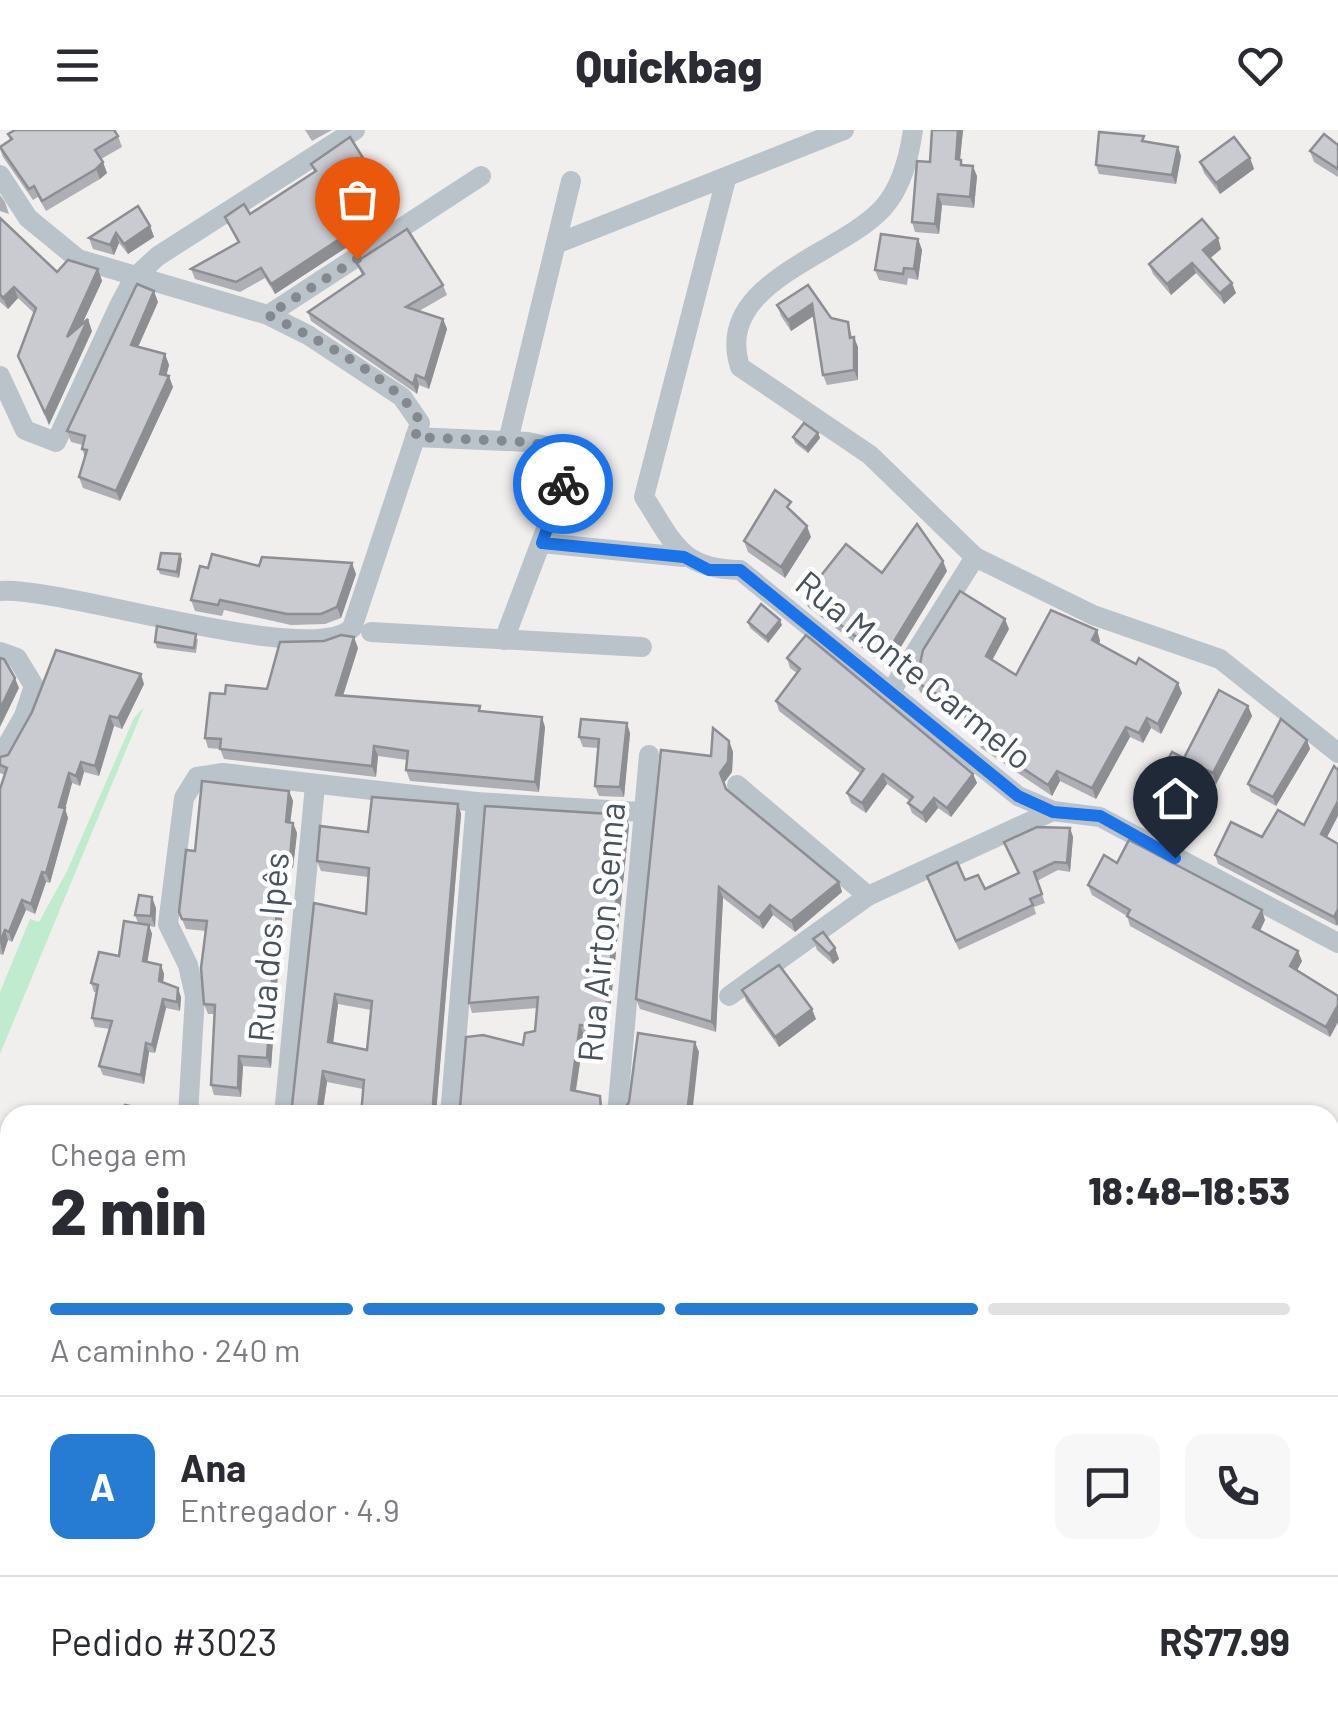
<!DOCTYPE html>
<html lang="pt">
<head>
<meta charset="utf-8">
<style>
	:root { --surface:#fff; --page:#f7f7f7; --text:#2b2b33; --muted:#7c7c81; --line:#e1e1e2; --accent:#267bd3 }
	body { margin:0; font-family:Barlow,sans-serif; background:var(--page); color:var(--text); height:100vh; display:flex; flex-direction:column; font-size:38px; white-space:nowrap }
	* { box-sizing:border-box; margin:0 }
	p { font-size:32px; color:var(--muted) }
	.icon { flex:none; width:55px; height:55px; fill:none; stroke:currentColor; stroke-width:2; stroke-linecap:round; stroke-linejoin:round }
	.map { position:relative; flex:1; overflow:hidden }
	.sheet { position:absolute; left:0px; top:975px; width:1340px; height:622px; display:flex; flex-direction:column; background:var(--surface); border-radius:30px 30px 0 0; box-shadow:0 2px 8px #0004 }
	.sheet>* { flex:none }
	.pin { position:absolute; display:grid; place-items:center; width:85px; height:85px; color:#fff; margin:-102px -42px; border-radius:50% 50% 50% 0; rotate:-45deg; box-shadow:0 0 10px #0007 }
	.pin .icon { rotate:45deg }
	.courier { position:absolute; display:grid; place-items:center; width:100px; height:100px; margin:-50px; border:8px solid #1a73e8; border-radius:50%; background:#fff; color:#222; box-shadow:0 2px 12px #0007 }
	.headline em { font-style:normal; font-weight:800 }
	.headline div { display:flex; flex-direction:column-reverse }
	.headline { display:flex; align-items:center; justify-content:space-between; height:170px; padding:0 50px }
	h1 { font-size:65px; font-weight:800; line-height:75px }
	.bar { display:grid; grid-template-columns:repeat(4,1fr); gap:15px 10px; align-content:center; height:120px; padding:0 50px }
	.bar i { height:12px; border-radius:8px; background:var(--line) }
	.bar .active { background:var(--accent) }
	.bar p { grid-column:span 4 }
	.line { display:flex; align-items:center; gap:25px; padding:0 50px; border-top:2px solid var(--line) }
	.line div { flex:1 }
	.round { display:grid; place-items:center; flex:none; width:105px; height:105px; border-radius:20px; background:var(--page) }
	header { display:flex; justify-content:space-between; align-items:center; height:130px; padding:0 50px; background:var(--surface); font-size:45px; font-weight:800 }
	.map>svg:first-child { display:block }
</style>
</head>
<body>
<header><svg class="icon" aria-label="menu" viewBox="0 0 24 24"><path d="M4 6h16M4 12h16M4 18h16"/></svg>Quickbag<svg class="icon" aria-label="heart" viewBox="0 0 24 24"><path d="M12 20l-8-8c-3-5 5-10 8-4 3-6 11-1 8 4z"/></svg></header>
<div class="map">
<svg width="1338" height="1597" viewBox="0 0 1338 1597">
	<rect width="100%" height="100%" fill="#f1eeee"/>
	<polygon fill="#c0ebce" points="144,577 0,924 0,862 30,789 39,792 67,741 134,588"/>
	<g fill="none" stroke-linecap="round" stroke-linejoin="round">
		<g stroke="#bbc3ca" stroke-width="20">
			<path d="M913,0C909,27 902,57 883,78C839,126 713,152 740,237L870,325L975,427L1093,485L1220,529L1338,623"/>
			<path d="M0,45L28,88L78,129L268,185L308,205L402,267L420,293L352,498C309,538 67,457 0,461"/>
			<path d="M726,49L644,367C674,413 680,439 740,440L1018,666L1053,681"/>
			<polyline points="556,114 844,0"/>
			<polyline points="268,185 481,46"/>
			<polyline points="0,246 25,300 56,312 120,174 134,148 158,126 355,0"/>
			<polyline points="415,307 528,312 564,320 569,338 504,510"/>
			<polyline points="508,311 571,51"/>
			<polyline points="541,413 684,427"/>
			<polyline points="371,502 642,517"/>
			<polyline points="0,522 17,528 34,556 24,586 0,628"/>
			<polyline points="890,563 975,427"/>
			<polyline points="737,655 868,766"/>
			<polyline points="729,866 868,766 1053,681 1100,687 1338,813"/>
			<polyline points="188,985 195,866 188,835 168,794 184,668 197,647 223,643 476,672 642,682"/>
			<polyline points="284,985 315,655"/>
			<polyline points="450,985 476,672"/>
			<polyline points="617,985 649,625"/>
			<polyline points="0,1130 10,1130"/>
			<polyline points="0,1216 10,1223"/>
			<polyline points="0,1354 10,1366"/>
			<polyline points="209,1588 217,1597"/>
			<polyline points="341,1588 350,1597"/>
			<polyline points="853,1588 878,1597"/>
			<polyline points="518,1597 526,1588"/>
			<polyline points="726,1597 730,1588"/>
		</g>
	</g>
	<g fill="#adafb4" fill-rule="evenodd">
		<polygon points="305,0 332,0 312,11"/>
		<polygon points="963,0 960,30 963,35 977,46 974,78 942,75 939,104 915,102 912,92 930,32"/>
		<polygon points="8,4 118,6 122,17 101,29 107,43 100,49 46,81 38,67 33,70 3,27 0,18 10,10"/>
		<polygon points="1146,12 1178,17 1181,26 1176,54 1099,44 1096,35"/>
		<polygon points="1338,15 1338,47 1314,32 1310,21"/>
		<polygon points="1250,28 1254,39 1220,64 1204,43 1200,32"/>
		<polygon points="311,34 368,36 372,47 345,64 367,104 275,164 265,148 240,162 195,149 191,139 238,113 225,87 250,84 314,42"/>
		<polygon points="0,65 5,72 9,84 0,81"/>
		<polygon points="0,88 57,142 98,139 102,151 82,194 92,201 49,295 18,226 34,183 18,168 8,179 0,172"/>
		<polygon points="150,96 154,107 128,124 119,113 114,125 93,119 89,108"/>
		<polygon points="1218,108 1221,119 1210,128 1236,163 1224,174 1196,143 1171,165 1153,144 1149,134"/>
		<polygon points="918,109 922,120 918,150 908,148 907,155 879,150 875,140"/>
		<polygon points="356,132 443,155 447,165 419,181 443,189 447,199 429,259 419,255 417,264 311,191 308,182 362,145"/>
		<polygon points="158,172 138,217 165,224 169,235 166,246 173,257 120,371 83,358 79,347 85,327 82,319 83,315 71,312 67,301"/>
		<polygon points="777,175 848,192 852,207 858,217 858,250 827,255 823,245 814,186 791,201 781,186"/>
		<polygon points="818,303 820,308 808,323 795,313 793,307"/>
		<polygon points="795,383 811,407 785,448 748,422 744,411"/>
		<polygon points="182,429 179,448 160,444 158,439"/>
		<polygon points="259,436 356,444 341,488 325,494 291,495 224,480 222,486 195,481 191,470 208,438"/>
		<polygon points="947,441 888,538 808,477 804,467 882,443"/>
		<polygon points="748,492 782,495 768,513 750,498"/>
		<polygon points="1009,499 992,530 1016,545 1097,500 1100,511 1099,514 1182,563 1161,604 1151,598 1143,613 1130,607 1096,669 1060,651 1052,666 981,618 977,608 982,598 920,562 916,552"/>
		<polygon points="198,509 196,523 157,518 155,512"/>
		<polygon points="358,518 343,566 482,582 545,597 539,662 410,651 406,640 407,630 378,626 376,647 224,629 220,619 208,618 205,608 225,564 267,559"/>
		<polygon points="787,528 973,644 977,653 951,687 938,678 926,693 912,683 908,673 910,671 887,654 866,683 851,673 847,663 861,644 779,581 776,571 797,543 790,538"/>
		<polygon points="144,554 122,599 114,596 99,646 84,642 80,656 72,653 65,679 68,688 50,753 46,752 35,784 26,780 12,812 8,810 3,825 0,824 0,659 5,645 0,643 0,627 8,625"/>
		<polygon points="1248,576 1252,586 1216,654 1201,646 1175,698 1173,710 1145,692 1141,682 1184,628"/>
		<polygon points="630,603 624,667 599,666 595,656 599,618 583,617 579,607"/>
		<polygon points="1307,610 1310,619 1276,676 1251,662 1248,654"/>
		<polygon points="729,611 733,622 732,642 724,653 726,659 839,752 842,762 795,802 773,785 763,799 723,768 716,902 640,879 636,869 711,626"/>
		<polygon points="289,661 293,671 290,692 293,693 297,703 293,738 286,737 283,757 271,938 243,936 241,967 214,965 211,955 214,884 208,884 204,874 206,801 186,799 179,782 195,721"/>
		<path d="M458,674L461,684L436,982L363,959L327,952L323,980L326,985H291L314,773L366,784L368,747L321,741L317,731L368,702ZM338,874L371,880L367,920L333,913Z"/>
		<polygon points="625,685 629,695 607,909 584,905 576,961 600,966 604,983 450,985 523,915 535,901 537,878 472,883 469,873"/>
		<polygon points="1070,698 1073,707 1070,742 1058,740 1037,751 1045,773 1034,777 1036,784 959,820 930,755 965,750 985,759 1018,744 1004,712"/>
		<polygon points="1262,707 1327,708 1338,714 1337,796 1218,734 1215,725"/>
		<polygon points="1117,733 1265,790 1260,801 1302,831 1297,840 1338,866 1338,892 1330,907 1130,796 1127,786 1092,765 1088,755"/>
		<polygon points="156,778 155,797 149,796 152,804 147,832 161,835 164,844 163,853 181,867 180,881 166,878 155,923 149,922 144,954 103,945 99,936 110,899 95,897 92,888 96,862 94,862 91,853 119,826 138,793 135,785"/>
		<polygon points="813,809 835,818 839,829 833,834 817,820"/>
		<polygon points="742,860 816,889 779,917 746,871"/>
		<polygon points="0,1040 10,1042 10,1115 0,1117"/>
		<polygon points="0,1136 10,1136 10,1183 0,1178"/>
		<polygon points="0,1231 10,1239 10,1343 0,1332"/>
		<polygon points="0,1371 10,1383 10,1491 0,1480"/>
		<polygon points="97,1588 197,1588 203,1596 207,1597 105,1597"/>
		<polygon points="446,1588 493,1588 487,1597 452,1597 448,1595"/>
		<polygon points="891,1588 934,1588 931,1597 915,1597"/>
	</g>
	<g fill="#8d8e92">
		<polygon points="958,0 963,0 959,39 956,29"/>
		<polygon points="1178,17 1181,26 1176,54 1172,45"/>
		<polygon points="1250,28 1254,39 1220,64 1216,53"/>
		<polygon points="103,32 107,43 100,49 96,39"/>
		<polygon points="368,36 372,47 343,65 339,54"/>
		<polygon points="973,36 977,46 974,78 970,67"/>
		<polygon points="938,64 942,75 939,104 935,94"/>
		<polygon points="364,93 367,104 275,164 271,154"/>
		<polygon points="150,96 154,107 128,124 124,114"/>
		<polygon points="116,103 119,113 114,125 110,115"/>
		<polygon points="1218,108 1221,119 1207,131 1203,120"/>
		<polygon points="918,109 922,120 918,150 914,139"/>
		<polygon points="1192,133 1196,143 1171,165 1167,154"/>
		<polygon points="98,139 102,151 71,218 67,207"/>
		<polygon points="1232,153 1236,163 1224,174 1220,163"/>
		<polygon points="14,157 18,168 8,179 3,168"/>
		<polygon points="154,161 158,172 134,226 131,215"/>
		<polygon points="812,174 816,184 791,201 788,190"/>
		<polygon points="88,189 92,201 49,295 45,283"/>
		<polygon points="443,189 447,199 429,259 425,249"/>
		<polygon points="854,207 858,217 858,250 854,240"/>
		<polygon points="165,224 169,235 164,255 160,244"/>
		<polygon points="416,245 419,255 417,264 413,254"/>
		<polygon points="169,246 173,257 120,371 116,361"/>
		<polygon points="818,303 820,308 808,323 806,318"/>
		<polygon points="807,396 811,407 785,448 781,437"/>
		<polygon points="180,424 182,429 179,448 177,442"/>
		<polygon points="943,431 947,441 888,538 884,528"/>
		<polygon points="352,433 356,444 341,488 337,477"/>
		<polygon points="1005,489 1009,499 989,536 986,526"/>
		<polygon points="780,490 782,495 768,513 766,507"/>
		<polygon points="1097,500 1100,511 1096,520 1092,510"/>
		<polygon points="354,507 358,518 340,575 336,565"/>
		<polygon points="141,544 144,554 122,599 118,588"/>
		<polygon points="15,548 19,558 0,597 0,579"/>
		<polygon points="1178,553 1182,563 1161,604 1158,594"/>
		<polygon points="1248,576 1252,586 1216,654 1213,643"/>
		<polygon points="110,586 114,596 99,646 95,636"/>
		<polygon points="542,587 545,597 539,662 535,652"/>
		<polygon points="1147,588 1151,598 1143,613 1139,603"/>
		<polygon points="627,593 630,603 624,667 620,657"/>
		<polygon points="1126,597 1130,607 1096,669 1092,658"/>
		<polygon points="1307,610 1310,619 1276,676 1273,667"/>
		<polygon points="729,611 733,622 732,642 723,654 720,643"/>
		<polygon points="374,616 378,626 376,647 372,636"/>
		<polygon points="81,632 84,642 80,656 76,646"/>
		<polygon points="1197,636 1201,646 1175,698 1173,710 1169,700 1172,688"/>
		<polygon points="1057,641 1060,651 1052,666 1048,655"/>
		<polygon points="69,643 72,653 65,679 68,688 50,753 46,743 59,677"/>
		<polygon points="883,644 887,654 866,683 862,673"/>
		<polygon points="973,644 977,653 951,687 947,678"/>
		<polygon points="289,661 293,671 289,702 286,692"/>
		<polygon points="934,668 938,678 926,693 922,683"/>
		<polygon points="1338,671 1338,686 1324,713 1321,704"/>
		<polygon points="458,674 461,684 436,984 433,974"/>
		<polygon points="625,685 629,695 607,909 604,899"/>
		<polygon points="293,693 297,703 293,738 290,728"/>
		<polygon points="1070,698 1073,707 1070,742 1067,733"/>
		<polygon points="282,727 286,737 271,938 267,928"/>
		<polygon points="42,742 46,752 35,784 31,774"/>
		<polygon points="839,752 842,762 795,802 791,791"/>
		<polygon points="719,757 723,768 716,902 712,892"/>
		<polygon points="152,767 156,778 155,797 151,786"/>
		<polygon points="22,770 26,780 12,812 9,802"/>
		<polygon points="770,775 773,785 763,799 759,788"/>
		<polygon points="1338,779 1338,794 1337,796 1334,787"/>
		<polygon points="1262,780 1265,790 1257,807 1253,797"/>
		<polygon points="149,795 152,804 146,840 143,831"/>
		<polygon points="5,800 8,810 3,825 0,812"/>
		<polygon points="835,818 839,829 833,834 829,824"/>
		<polygon points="1298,821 1302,831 1294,846 1290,836"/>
		<polygon points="161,835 164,844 162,860 159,851"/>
		<polygon points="178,858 181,867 180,881 177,872"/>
		<polygon points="335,864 338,874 332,922 328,912"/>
		<polygon points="163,869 166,878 155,923 152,915"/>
		<polygon points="1338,875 1338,892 1330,907 1326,897"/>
		<polygon points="812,879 816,889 779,917 775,907"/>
		<polygon points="580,895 584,905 574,971 571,960"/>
		<polygon points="695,912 699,922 692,985 687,985"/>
		<polygon points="146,913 149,922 144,954 141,945"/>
		<polygon points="239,926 243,936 241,967 238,958"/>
		<polygon points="323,941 327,952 322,985 318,978"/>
		<polygon points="247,1588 263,1588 252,1597 237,1597"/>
		<polygon points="473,1588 476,1597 463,1597"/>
		<polygon points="484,1588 493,1588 487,1597 480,1597 479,1595"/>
		<polygon points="926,1588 934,1588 931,1597 927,1597 925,1592"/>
	</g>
	<g fill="#c9cbd1" stroke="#8d8e92" stroke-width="2.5" fill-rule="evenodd">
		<polygon points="15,0 114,0 118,6 95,20 103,32 96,39 42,71 34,56 29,59 0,17 12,9 8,4"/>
		<polygon points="932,0 958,0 956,29 961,30 961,35 973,36 970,67 938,64 935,94 912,92 917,31 930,32"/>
		<polygon points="1099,2 1144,6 1142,11 1178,17 1172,45 1096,35"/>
		<polygon points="1324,4 1338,15 1338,39 1310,21"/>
		<polygon points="350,7 368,36 339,54 364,93 271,154 261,138 236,152 191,139 239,112 225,87 244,74 250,84 316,41 311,34"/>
		<polygon points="1234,7 1250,28 1216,53 1200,32"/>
		<polygon points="138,76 150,96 124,114 116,103 110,115 89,108"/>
		<polygon points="0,88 57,142 68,130 98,139 67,207 88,189 45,283 18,226 36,178 14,157 3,168 0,164"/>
		<polygon points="1202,89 1218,108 1203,120 1232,153 1220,163 1192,133 1167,154 1149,134"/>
		<polygon points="407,99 443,155 406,177 443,189 425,249 416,245 413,254 308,182 364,144 356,132"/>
		<polygon points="881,104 918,109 914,139 904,138 903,144 875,140"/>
		<polygon points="137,154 154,161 131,215 165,224 160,244 169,246 116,361 79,347 87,320 82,319 85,306 67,301"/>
		<polygon points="808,155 831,188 848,192 850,208 854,207 854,240 823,245 812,174 788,190 777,175"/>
		<polygon points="804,293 818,303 806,318 793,307"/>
		<polygon points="775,360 791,372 787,377 807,396 781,437 744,411"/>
		<polygon points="917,394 943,431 884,528 804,467 846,414 882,443"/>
		<polygon points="161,423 180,424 177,442 158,439"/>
		<polygon points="212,424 259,436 262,427 352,433 337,477 321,484 287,484 220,470 218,475 191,470 200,436 208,438"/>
		<polygon points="960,461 1005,489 986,526 1016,545 1051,480 1097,500 1092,510 1136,534 1139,528 1178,553 1158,594 1147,588 1139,603 1126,597 1092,658 1057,641 1048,655 977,608 986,592 916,552 923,520"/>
		<polygon points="761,474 780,490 766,507 748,492"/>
		<polygon points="157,496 196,504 194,518 155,512"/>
		<polygon points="341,505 354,507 336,565 480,576 479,581 542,587 535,652 406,640 408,621 374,616 372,636 220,619 221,609 205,608 210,563 225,564 226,555 267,559 280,512 324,511"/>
		<polygon points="806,505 973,644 947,678 934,668 922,683 908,673 913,667 883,644 862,673 847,663 864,639 776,571 800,539 787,528"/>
		<polygon points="56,520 141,544 118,588 110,586 95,636 81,632 76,646 69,643 59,677 65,678 46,743 42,742 31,774 22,770 9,802 5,800 0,812 0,659 7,638 0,635 0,627 8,625 32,582"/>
		<polygon points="0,528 4,529 15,548 0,579"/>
		<polygon points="1219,560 1248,576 1213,643 1197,636 1172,688 1169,700 1141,682 1172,622 1184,628"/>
		<polygon points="581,589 627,593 620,657 595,656 599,609 579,607"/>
		<polygon points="1281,589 1307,610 1273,667 1248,654"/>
		<polygon points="713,598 729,611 728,632 720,643 726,659 839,752 791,791 770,775 759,788 719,757 712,892 636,869 661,620 711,626"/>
		<polygon points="1334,636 1338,640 1338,671 1321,704 1338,714 1338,779 1334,787 1215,725 1231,692 1262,707 1278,680 1304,695"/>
		<polygon points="202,651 289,661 286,692 293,693 290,728 282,727 279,747 267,928 239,926 238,958 211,955 215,875 204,874 201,838 207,791 182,789 179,782 186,720 195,721"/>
		<path d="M372,667L458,674L433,974L438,985H361L364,950L323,941L318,978L324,980L323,985H291L314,773L366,784L369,738L317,731L320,696L368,702ZM335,864L372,871L367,920L328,912Z"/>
		<polygon points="485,676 625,685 604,899 580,895 571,960 600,966 601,981 611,985 450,985 460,977 466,907 483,905 523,915 525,903 535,901 538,867 469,873"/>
		<polygon points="1037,697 1070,698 1067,733 1055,732 1034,742 1042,764 1030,769 1033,775 956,811 927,746 957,732 965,750 978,745 985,759 1019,743 1004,712"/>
		<polygon points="1129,710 1262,780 1253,797 1298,821 1290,836 1338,866 1338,875 1326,897 1127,786 1130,780 1088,755 1104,725 1117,733"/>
		<polygon points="139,765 152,767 151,786 135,785"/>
		<polygon points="124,791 149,795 143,831 161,835 159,851 178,858 177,872 163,869 152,915 146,913 141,945 99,936 112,891 92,888 98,855 91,853 99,822 119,826"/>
		<polygon points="823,802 835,818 829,824 813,809"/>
		<polygon points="779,835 812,879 775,907 742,860"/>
		<polygon points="638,903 695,912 687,985 620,985 629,972"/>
		<polygon points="125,975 158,982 157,985 122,985"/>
		<polygon points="95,980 119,985 94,985"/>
		<polygon points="0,1040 10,1042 10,1104 0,1106"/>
		<polygon points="0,1136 10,1136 10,1175 0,1169"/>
		<polygon points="0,1231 10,1239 10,1337 0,1326"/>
		<polygon points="0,1371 10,1383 10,1485 0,1474"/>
		<polygon points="102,1588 197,1588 203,1596 207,1597 111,1597"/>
		<polygon points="226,1588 247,1588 237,1597 221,1597"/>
		<polygon points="326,1588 337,1597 315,1597"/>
		<polygon points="447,1588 484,1588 479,1595 473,1588 463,1597"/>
		<polygon points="548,1588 693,1588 698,1589 693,1597 537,1597"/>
		<polygon points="747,1588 844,1588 849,1591 847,1597 742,1597"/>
		<polygon points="1043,1588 1149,1588 1179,1597 1040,1597"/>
		<polygon points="1011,1589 1035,1597 1008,1597"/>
	</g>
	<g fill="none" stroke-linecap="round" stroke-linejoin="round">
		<path stroke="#83898e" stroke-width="10" stroke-dasharray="0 18" d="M357,129L268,185C307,204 405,253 420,293L415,307L528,312L564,320L569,338L563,354"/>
		<polyline stroke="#1a73e8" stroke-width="12" points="563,354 542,413 684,427 709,440 740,440 1018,666 1053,682 1100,686 1175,728"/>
	</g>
	<g text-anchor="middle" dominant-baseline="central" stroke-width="9" stroke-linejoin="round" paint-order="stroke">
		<g font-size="35" fill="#48525a" stroke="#fff">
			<text transform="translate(915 539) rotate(39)">Rua Monte Carmelo</text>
			<text transform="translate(600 802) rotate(-85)">Rua Airton Senna</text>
			<text transform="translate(267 817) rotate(-85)">Rua dos Ipês</text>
		</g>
	</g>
</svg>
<div class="pin" style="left:357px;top:129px;background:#ea580c"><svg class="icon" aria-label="bag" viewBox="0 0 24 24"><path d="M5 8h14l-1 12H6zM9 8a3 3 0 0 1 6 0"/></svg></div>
<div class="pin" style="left:1175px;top:728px;background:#1f2937"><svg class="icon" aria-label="home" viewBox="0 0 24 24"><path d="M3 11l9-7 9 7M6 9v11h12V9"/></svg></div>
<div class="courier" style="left:563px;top:354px"><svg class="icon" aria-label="bike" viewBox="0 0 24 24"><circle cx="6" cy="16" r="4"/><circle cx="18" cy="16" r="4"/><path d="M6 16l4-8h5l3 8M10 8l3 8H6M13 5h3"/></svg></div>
<section class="sheet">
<div class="headline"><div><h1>2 min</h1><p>Chega em</p></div><em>18:48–18:53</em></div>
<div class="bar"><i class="active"></i><i class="active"></i><i class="active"></i><i></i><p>A caminho · 240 m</p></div>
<div class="line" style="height:180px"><b class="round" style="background:var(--accent);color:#fff">A</b><div><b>Ana</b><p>Entregador · 4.9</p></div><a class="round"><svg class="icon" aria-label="chat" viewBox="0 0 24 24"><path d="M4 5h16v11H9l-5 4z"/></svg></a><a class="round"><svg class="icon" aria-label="phone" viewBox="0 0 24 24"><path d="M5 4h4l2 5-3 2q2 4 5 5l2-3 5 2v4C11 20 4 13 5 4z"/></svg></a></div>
<div class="line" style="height:130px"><div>Pedido #3023</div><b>R$77.99</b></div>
</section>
</div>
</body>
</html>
